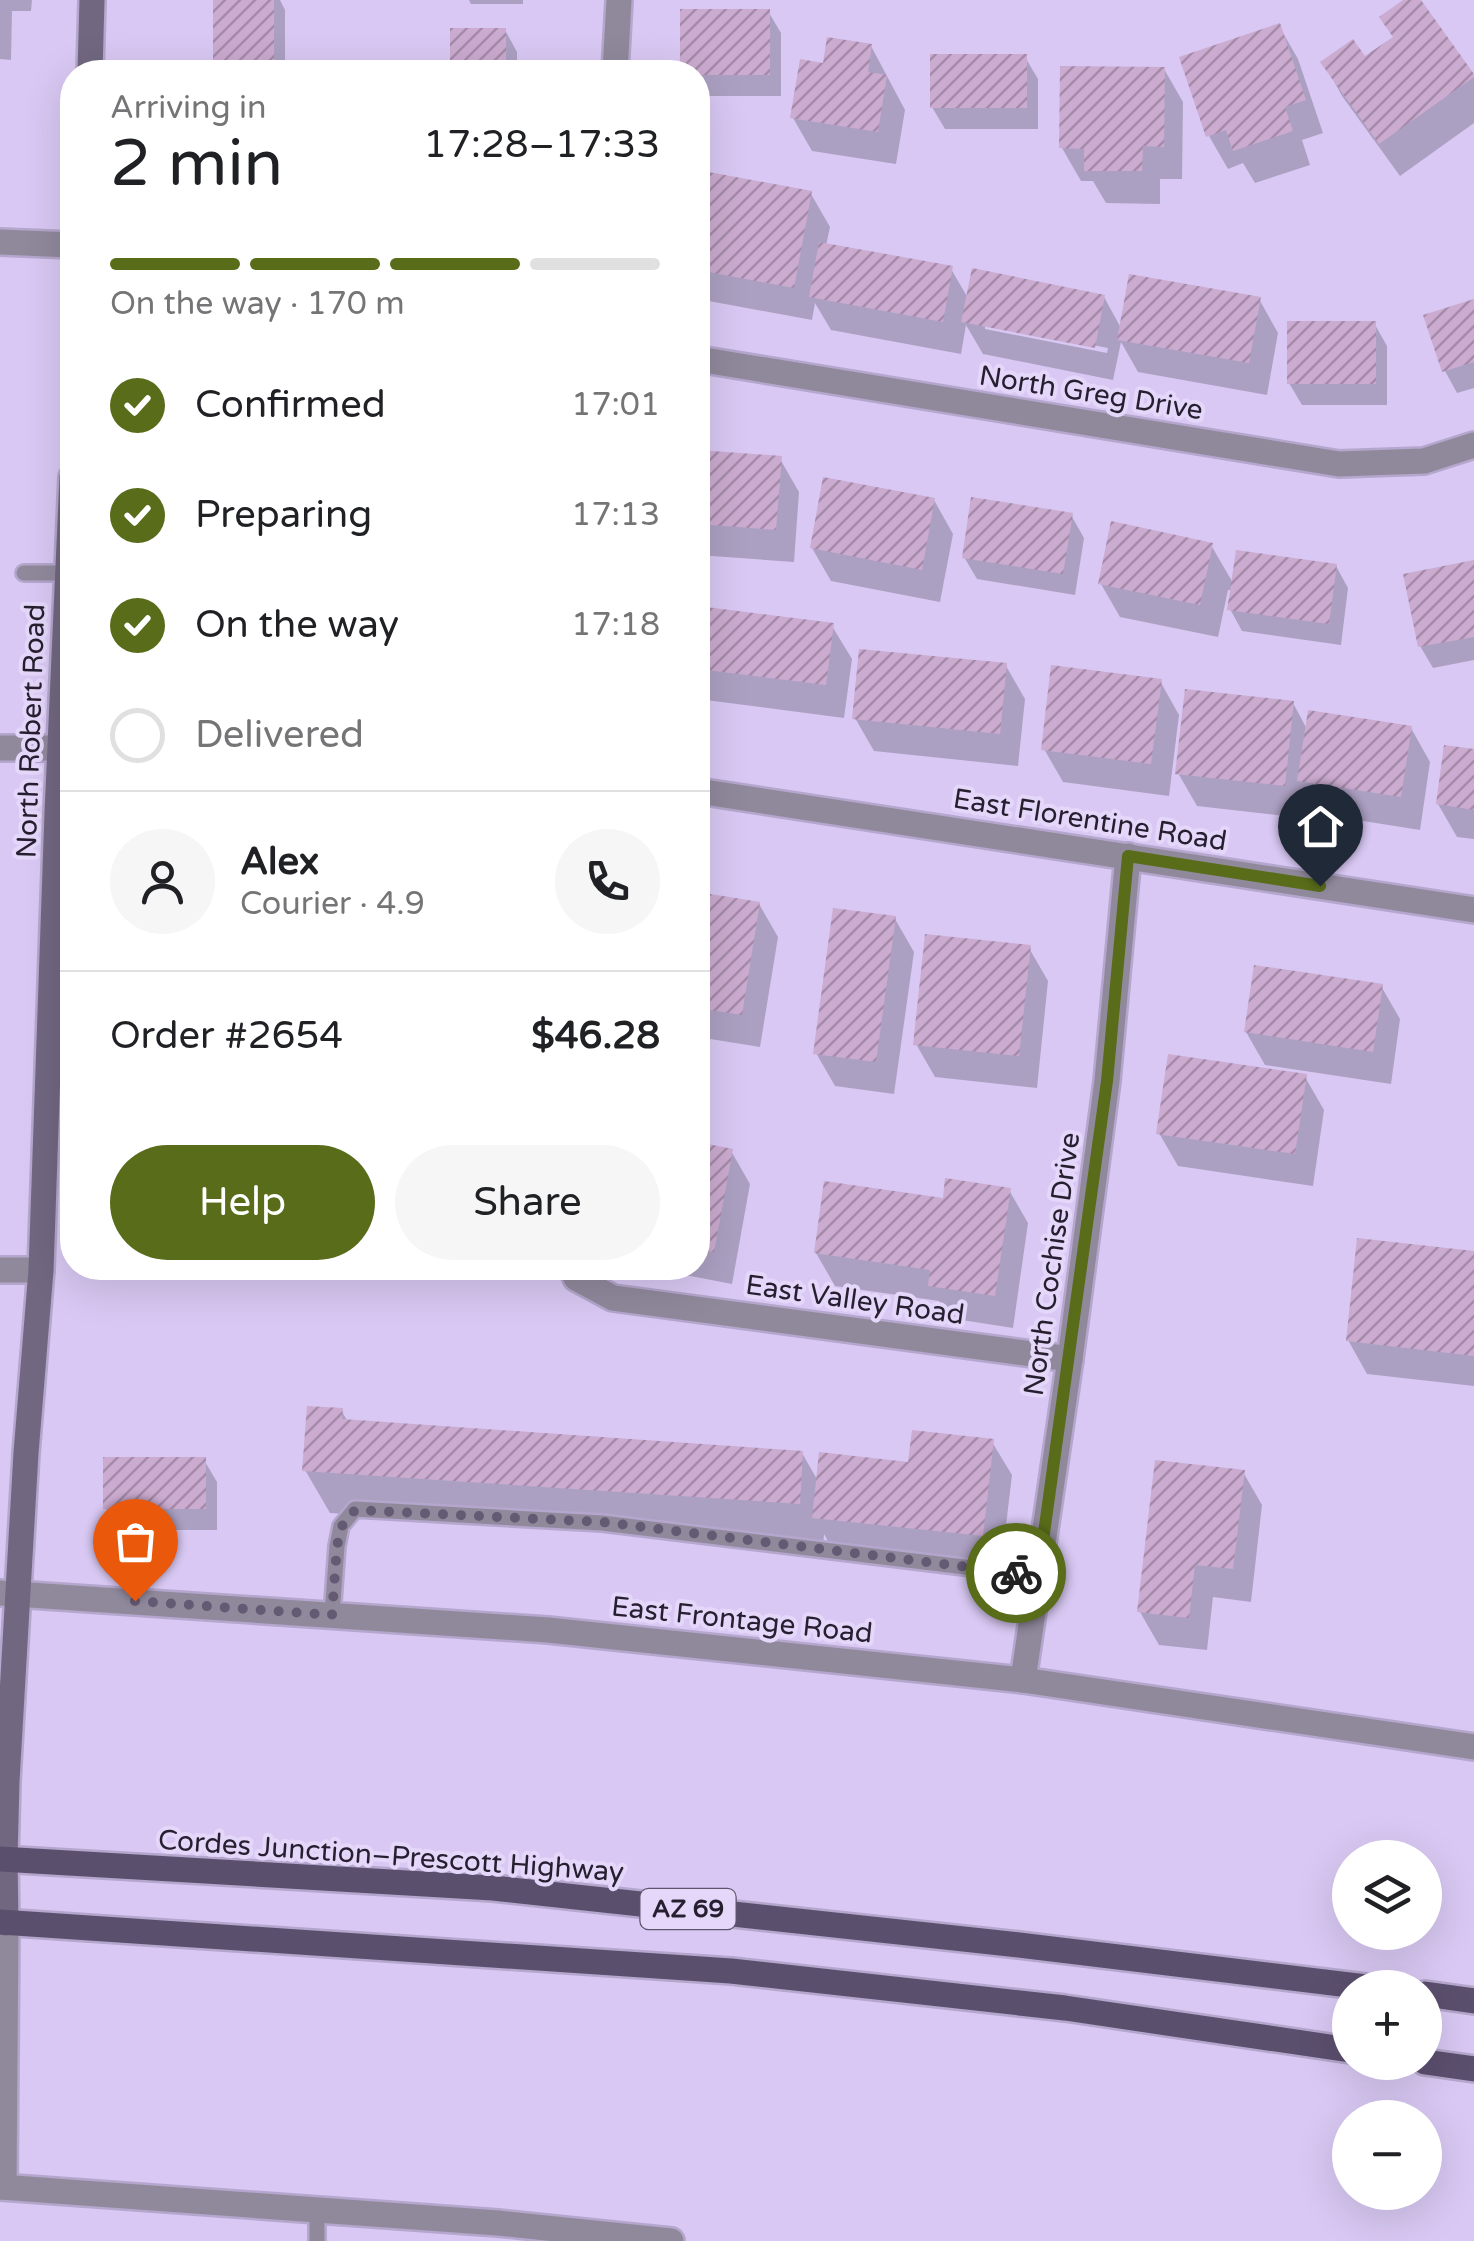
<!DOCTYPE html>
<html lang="en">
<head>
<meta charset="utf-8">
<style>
	:root { --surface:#fff; --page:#f6f6f6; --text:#202124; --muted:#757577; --line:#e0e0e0; --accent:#596c1a }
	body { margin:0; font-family:"Varela Round",sans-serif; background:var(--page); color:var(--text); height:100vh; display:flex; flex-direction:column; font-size:38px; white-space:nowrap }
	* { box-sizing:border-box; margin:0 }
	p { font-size:32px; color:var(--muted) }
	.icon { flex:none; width:55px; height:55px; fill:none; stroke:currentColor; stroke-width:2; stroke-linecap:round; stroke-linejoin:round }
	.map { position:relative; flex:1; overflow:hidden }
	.panel { position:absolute; left:60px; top:60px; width:650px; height:1220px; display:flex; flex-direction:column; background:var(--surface); border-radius:40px; box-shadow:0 10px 40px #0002 }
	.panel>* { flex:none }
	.buttons { position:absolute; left:1332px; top:1840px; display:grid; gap:20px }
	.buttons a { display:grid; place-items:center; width:110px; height:110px; border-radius:50%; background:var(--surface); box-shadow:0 10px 40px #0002; font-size:50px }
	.pin { position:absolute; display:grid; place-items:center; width:85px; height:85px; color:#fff; margin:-102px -42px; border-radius:50% 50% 50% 0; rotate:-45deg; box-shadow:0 0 10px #0007 }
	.pin .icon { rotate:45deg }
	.courier { position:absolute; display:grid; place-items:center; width:100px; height:100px; margin:-50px; border:8px solid #596c1a; border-radius:50%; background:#fff; color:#222; box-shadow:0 2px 12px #0007 }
	.headline em { font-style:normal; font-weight:600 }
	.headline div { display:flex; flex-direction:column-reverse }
	.headline { display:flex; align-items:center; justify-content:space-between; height:170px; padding:0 50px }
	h1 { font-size:65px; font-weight:600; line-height:75px }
	.bar { display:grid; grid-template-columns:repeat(4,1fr); gap:15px 10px; align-content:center; height:120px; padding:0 50px }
	.bar i { height:12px; border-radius:8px; background:var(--line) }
	.bar .active { background:var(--accent) }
	.bar p { grid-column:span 4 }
	.line { display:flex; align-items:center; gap:25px; padding:0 50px; border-top:2px solid var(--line) }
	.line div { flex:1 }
	.round { display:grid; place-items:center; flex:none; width:105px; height:105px; border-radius:52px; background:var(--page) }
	ol { padding:0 50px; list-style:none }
	li { display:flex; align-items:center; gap:30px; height:110px }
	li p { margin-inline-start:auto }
	li .icon { padding:10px; border-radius:50%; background:var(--accent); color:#fff; stroke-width:4 }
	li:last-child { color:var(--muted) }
	li i { width:55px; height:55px; border:5px solid var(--line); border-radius:50% }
	.action { display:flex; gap:20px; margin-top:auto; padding:20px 50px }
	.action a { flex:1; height:115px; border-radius:60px; background:var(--accent); color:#fff; font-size:40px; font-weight:600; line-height:115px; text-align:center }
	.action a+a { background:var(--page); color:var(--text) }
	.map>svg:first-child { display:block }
</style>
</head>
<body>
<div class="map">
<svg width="1474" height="2241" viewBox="0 0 1474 2241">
	<defs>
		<pattern id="building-hatch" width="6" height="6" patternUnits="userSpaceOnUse" patternTransform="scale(2.5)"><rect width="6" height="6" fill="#cbabd0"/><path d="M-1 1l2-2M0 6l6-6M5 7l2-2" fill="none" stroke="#a58ba9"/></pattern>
	</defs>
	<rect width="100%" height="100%" fill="#d8c8f3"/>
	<g fill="#0003" fill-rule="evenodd">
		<polygon points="0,0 32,0 31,11 12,11 11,60 0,59"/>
		<polygon points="216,0 280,0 285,10 285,72 216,72"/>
		<polygon points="469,0 523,0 523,4 471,4"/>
		<polygon points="1408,0 1418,0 1474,78 1474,123 1400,176 1342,96 1324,63 1365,60 1395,39"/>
		<polygon points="682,11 768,11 781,33 781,96 698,96 698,72 682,72"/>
		<polygon points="1279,26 1298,59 1323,133 1302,140 1310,165 1255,183 1243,163 1228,169 1209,136"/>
		<polygon points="453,30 505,30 517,52 517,72 453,72"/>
		<polygon points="871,46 905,110 896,164 812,151 793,118"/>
		<polygon points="1025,57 1038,79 1038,129 945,129 932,107"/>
		<polygon points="1164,69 1183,102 1182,179 1160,179 1160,204 1106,203 1093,181 1081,181 1062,148"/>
		<path d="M698,173L811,194L830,227L826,246L951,269L968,298L1104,297L1121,328L1259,299L1278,333L1267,395L1138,372L1121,342L1113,380L983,354L966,325L961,354L831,330L815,303L812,320L698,299ZM985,324L1108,348L1107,353L985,329Z"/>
		<polygon points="1474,302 1474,388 1457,393 1445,371 1426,317"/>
		<polygon points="1374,323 1387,346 1387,405 1302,405 1289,383"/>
		<polygon points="698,452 780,459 799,492 794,562 698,555"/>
		<polygon points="934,500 953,534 940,602 831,581 812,548"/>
		<polygon points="1071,515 1084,538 1075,595 977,579 964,557"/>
		<polygon points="1211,545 1233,583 1336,566 1348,588 1341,645 1242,631 1230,609 1232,590 1228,590 1218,637 1120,617 1101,584"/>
		<polygon points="1474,563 1474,660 1433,668 1420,646"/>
		<polygon points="698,609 832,626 852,659 844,718 698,699"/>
		<polygon points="1006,666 1025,699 1018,766 874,751 855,718"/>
		<polygon points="1160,681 1179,715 1169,796 1063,782 1044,749"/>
		<polygon points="1293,703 1307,729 1411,728 1430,762 1420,830 1319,814 1306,792 1303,818 1197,806 1178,773"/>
		<polygon points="1474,752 1474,839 1457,837 1438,804"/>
		<polygon points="698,894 759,904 778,937 760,1047 698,1037"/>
		<polygon points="895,919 914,952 894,1094 835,1086 816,1053"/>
		<polygon points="1029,948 1048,981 1037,1088 935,1077 916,1044"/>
		<polygon points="1381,986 1400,1019 1391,1084 1265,1065 1246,1032"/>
		<polygon points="1305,1077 1324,1110 1313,1186 1178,1166 1159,1133"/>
		<polygon points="698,1145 731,1151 750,1184 732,1284 649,1268 698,1268"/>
		<polygon points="1009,1190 1028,1223 1013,1328 949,1318 939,1301 835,1286 816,1253 945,1200"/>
		<polygon points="1474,1253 1474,1386 1367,1374 1348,1340"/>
		<polygon points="341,1410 348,1422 802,1453 818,1481 910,1465 992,1442 1012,1475 1001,1568 833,1550 824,1534 823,1547 330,1513 305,1470"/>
		<polygon points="204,1460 217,1482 217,1530 118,1530 106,1508"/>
		<polygon points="1243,1472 1262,1505 1251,1602 1213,1597 1207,1650 1159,1645 1140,1612"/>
	</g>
	<g fill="url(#building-hatch)">
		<rect x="213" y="0" width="61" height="72"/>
		<polygon points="1403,0 1421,0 1474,74 1474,77 1379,144 1320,62 1353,39 1365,56 1393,37 1379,17"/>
		<polygon points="680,9 770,9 770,75 698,75 698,72 680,72"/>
		<polygon points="1280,23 1306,100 1285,107 1293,131 1233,151 1226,130 1206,137 1179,57"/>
		<rect x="450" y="28" width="56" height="44"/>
		<polygon points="827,37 872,44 868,72 887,75 878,132 790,118 800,59 823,63"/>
		<rect x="930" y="54" width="97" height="54"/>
		<polygon points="1060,66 1165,67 1164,147 1143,146 1142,171 1084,171 1084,149 1059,148"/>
		<polygon points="698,170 812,191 794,288 698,270"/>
		<polygon points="819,242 953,266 943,322 809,297"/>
		<polygon points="972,268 1105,295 1095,348 961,322"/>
		<polygon points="1129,274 1261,297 1249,363 1117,340"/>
		<polygon points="1474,299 1474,362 1442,372 1423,315"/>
		<rect x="1287" y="321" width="89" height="63"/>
		<polygon points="698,450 782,456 776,530 698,524"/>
		<polygon points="823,477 935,498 922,570 810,548"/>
		<polygon points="971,497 1073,513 1063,574 962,558"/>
		<polygon points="1111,521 1213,543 1200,605 1098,584"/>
		<polygon points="1236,550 1337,564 1329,624 1227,610"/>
		<polygon points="1474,560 1474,637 1418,647 1403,574"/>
		<polygon points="698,606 834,623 826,685 698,669"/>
		<polygon points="859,649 1007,663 1000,734 852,719"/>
		<polygon points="1051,665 1162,679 1151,764 1041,750"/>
		<polygon points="1185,689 1294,701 1285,786 1175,774"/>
		<polygon points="1308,710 1412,726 1401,797 1297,781"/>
		<polygon points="1444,745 1474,749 1474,810 1436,804"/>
		<polygon points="698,892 760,902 742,1015 698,1008"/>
		<polygon points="833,908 896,916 876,1062 813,1054"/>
		<polygon points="925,934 1031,945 1019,1056 913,1045"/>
		<polygon points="1254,965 1383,984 1373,1052 1244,1032"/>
		<polygon points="1168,1054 1307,1074 1295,1154 1156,1134"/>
		<polygon points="698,1142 733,1149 714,1252 698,1249"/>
		<polygon points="945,1178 1011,1188 995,1296 928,1286 930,1270 814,1253 824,1181 943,1198"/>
		<polygon points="1357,1238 1474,1251 1474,1356 1346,1341"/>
		<polygon points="307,1406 343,1408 342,1419 803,1451 800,1504 302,1471"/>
		<polygon points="912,1430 994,1439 983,1536 812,1518 819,1452 908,1462"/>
		<rect x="103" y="1457" width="103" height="52"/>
		<polygon points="1155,1460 1245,1470 1233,1569 1195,1565 1189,1618 1137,1612"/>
	</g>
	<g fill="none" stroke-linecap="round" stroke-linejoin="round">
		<g stroke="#b4a6cc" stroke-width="20">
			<g id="service">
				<polyline points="24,573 72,573"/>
				<polyline points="332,1615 337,1546 341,1526 355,1509 602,1523 1038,1576"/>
				<polyline points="317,2210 317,2241"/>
			</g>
		</g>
		<g stroke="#b4a6cc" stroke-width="30">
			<g id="minor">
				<polyline points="615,72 619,0"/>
				<polyline points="0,242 72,245"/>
				<polyline points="698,359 1339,464 1424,461 1474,445"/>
				<polyline points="572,1268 576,1278 613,1298 1070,1359"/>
				<polyline points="0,1270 41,1270"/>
				<polyline points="0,1593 548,1630 1023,1680 1474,1747"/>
				<polyline points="1023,1680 1070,1359 1107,1081 1128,856"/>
				<polyline points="0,2187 498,2223 671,2241"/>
				<polyline points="4,2187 6,1923"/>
			</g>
		</g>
		<g stroke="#b4a6cc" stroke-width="30">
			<g id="tertiary">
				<polyline points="0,748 72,748"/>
				<polyline points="698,791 1474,910"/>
			</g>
		</g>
		<g stroke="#b4a6cc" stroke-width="30">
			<g id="secondary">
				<polyline points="90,72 92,0"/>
				<polyline points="6,1923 5,1859 7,1781 26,1453 41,1270 57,813 72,477"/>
			</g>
		</g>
		<g stroke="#b4a6cc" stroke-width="30">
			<g id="primary">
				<polyline points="0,1859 493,1888 1019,1945 1374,1988"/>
				<polyline points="0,1922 731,1971 1065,2008 1350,2050"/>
				<polyline points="1425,1994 1474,2001"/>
				<polyline points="1425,2062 1474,2069"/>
			</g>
		</g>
		<use href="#service" stroke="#90899c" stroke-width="15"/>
		<use href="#minor" stroke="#90899c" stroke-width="25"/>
		<use href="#tertiary" stroke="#90899c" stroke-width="25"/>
		<use href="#secondary" stroke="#716781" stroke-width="25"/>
		<use href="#primary" stroke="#5b4f6e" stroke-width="25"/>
	</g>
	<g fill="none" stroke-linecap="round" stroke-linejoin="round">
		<polyline stroke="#645a74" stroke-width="10" stroke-dasharray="0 18" points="135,1601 332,1615 337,1546 342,1526 355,1510 602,1522 1016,1573"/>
		<polyline stroke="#596c1a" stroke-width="12" points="1016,1573 1038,1576 1107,1081 1128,856 1320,886"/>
	</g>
	<g text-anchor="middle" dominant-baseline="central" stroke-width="8" stroke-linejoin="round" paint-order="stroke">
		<rect fill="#e4d7fa" stroke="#5e566c" stroke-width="2.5" x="640.5" y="1889" width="95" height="40" rx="8"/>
		<g font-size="25" font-weight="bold" fill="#251f2f">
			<text x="688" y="1909">AZ 69</text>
		</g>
		<g font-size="28" fill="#251f2f" stroke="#e4d7fa">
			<text transform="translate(1091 393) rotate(9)">North Greg Drive</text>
			<text transform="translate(31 731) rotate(-88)">North Robert Road</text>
			<text transform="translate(1090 820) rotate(9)">East Florentine Road</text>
			<text transform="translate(1052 1264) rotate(-82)">North Cochise Drive</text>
			<text transform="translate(855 1300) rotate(8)">East Valley Road</text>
			<text transform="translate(742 1620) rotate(6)">East Frontage Road</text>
			<text transform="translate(391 1856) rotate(4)">Cordes Junction–Prescott Highway</text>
		</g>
	</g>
</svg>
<div class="buttons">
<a><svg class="icon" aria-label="layers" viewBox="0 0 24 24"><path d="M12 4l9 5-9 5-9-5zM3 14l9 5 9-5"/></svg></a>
<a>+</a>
<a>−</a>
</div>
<div class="pin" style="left:135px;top:1601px;background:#ea580c"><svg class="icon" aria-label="bag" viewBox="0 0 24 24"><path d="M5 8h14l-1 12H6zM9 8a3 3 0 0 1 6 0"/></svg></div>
<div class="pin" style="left:1320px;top:886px;background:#1f2937"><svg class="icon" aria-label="home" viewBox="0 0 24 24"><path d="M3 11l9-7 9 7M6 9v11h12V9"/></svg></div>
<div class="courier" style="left:1016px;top:1573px"><svg class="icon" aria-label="bike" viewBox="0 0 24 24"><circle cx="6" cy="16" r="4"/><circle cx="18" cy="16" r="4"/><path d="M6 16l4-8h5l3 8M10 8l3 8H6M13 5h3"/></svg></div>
<section class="panel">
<div class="headline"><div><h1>2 min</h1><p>Arriving in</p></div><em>17:28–17:33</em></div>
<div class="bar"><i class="active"></i><i class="active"></i><i class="active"></i><i></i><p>On the way · 170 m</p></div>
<ol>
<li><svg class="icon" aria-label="check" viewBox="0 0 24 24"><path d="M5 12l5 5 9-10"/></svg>Confirmed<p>17:01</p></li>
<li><svg class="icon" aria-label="check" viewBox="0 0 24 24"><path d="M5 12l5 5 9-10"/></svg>Preparing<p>17:13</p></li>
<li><svg class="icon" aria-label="check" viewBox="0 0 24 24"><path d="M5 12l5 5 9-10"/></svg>On the way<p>17:18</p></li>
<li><i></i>Delivered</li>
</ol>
<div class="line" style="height:180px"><a class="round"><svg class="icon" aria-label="person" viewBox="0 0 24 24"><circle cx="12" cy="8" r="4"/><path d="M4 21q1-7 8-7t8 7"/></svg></a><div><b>Alex</b><p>Courier · 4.9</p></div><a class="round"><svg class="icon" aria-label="phone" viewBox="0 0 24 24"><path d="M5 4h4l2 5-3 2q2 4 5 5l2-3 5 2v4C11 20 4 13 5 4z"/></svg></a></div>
<div class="line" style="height:130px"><div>Order #2654</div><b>$46.28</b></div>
<div class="action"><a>Help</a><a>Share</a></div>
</section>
</div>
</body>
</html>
